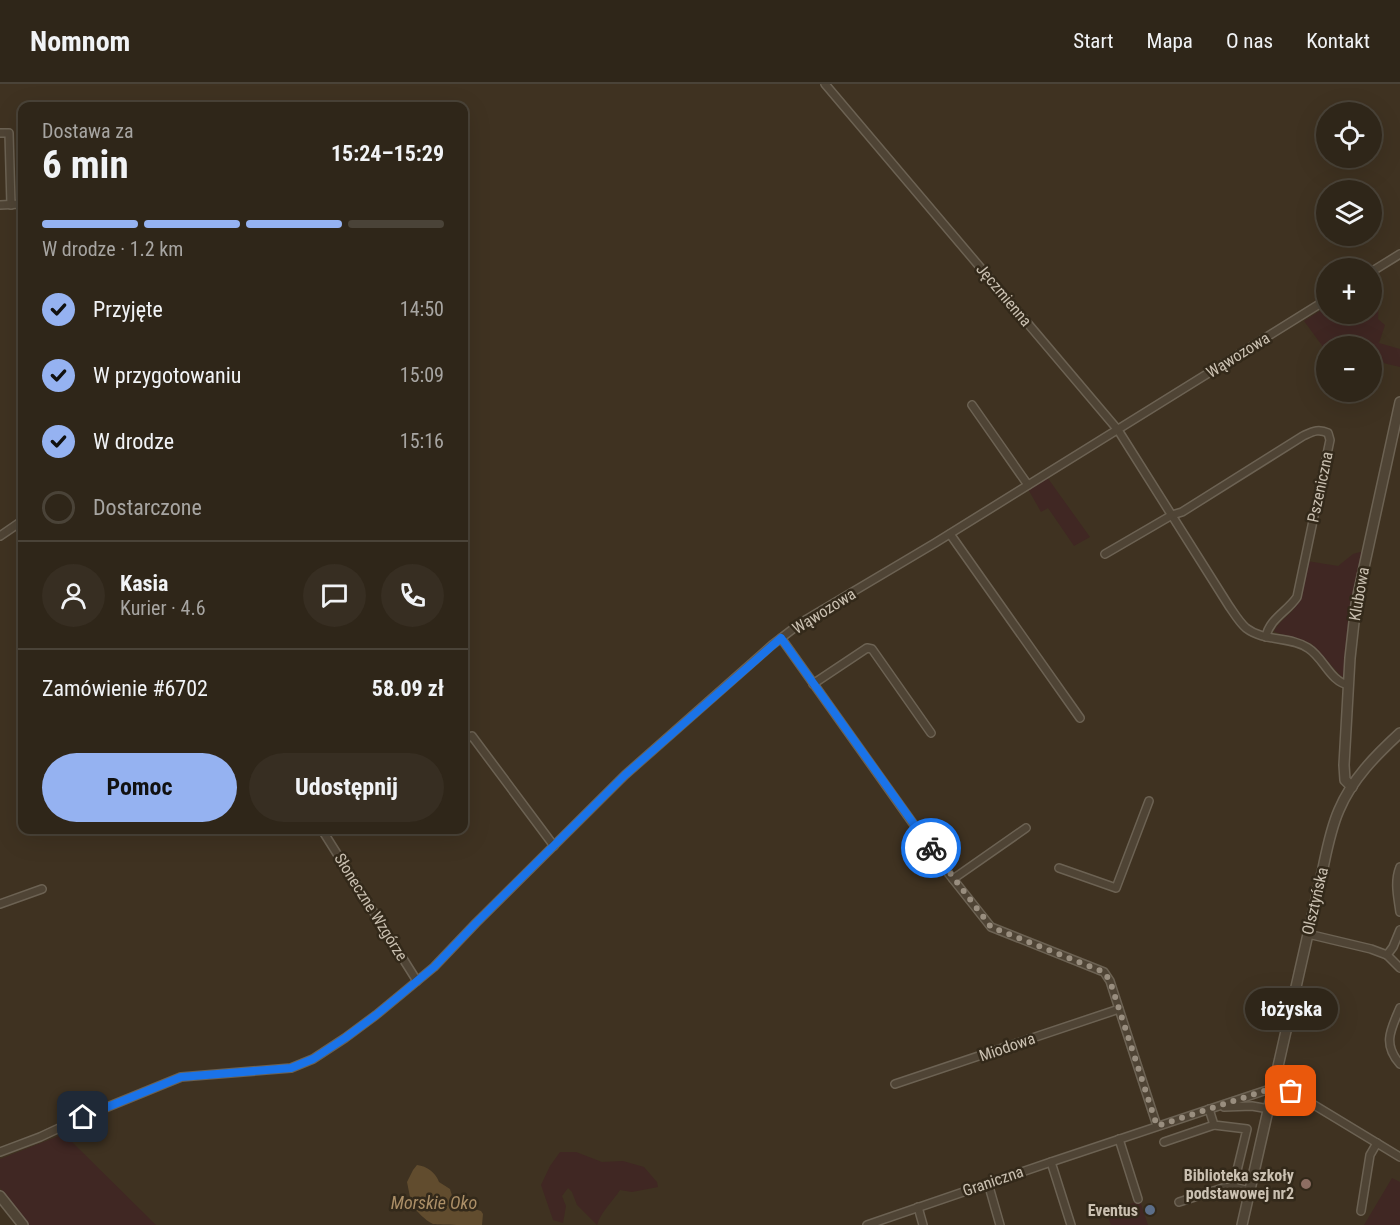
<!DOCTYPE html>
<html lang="pl">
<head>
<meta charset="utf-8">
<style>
	:root { --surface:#2f2619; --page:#372e22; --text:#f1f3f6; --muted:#a7a5a2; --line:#4a4338; --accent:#95b2f1 }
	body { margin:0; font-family:"Roboto Condensed",sans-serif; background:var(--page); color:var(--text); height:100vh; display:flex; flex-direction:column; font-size:22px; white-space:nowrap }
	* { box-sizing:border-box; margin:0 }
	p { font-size:20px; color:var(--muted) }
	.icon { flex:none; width:33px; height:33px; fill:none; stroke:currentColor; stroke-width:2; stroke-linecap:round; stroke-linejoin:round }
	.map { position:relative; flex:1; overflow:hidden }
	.side { position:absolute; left:18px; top:18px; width:450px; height:732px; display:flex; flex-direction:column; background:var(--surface); border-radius:12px; box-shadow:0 6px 24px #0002,0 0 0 2px var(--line) }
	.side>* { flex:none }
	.tools { position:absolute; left:1316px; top:18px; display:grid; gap:12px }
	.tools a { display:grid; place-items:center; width:66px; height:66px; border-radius:50%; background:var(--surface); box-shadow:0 6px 24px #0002,0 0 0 2px var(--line); font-size:30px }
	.pin { position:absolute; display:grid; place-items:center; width:51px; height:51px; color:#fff; margin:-26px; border-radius:12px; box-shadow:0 3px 9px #0006 }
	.courier { position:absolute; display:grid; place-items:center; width:60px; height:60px; margin:-30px; border:4px solid #1a73e8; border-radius:50%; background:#fff; color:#222; box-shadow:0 2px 8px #0007 }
	.bubble { position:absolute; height:42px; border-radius:21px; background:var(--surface); box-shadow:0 6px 24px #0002,0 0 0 2px var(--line); font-size:20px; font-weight:700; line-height:42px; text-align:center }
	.head em { font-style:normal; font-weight:700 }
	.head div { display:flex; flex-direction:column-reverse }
	.head { display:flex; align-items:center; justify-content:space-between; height:102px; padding:0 24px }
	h1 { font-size:39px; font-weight:700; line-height:45px }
	.bar { display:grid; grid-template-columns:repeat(4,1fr); gap:9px 6px; align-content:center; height:72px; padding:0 24px }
	.bar i { height:8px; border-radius:4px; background:var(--line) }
	.bar .active { background:var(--accent) }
	.bar p { grid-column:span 4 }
	.line { display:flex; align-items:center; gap:15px; padding:0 24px; border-top:2px solid var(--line) }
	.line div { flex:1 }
	.round { display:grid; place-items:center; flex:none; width:63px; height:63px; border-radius:32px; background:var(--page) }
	ol { padding:0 24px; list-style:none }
	li { display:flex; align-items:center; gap:18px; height:66px }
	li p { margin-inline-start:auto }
	li .icon { padding:6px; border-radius:50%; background:var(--accent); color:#111; stroke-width:4 }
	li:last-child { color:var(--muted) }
	li i { width:33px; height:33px; border:3px solid var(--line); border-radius:50% }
	.cta { display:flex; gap:12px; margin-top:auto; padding:12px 24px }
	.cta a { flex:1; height:69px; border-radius:36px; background:var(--accent); color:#111; font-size:24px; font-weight:700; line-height:69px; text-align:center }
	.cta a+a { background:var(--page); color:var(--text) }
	header { display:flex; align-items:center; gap:36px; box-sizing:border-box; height:84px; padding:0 30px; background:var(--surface); border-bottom:2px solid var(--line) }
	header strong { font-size:28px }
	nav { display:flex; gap:33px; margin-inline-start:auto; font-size:21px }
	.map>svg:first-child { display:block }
</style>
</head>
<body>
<header>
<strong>Nomnom</strong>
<nav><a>Start</a><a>Mapa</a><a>O nas</a><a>Kontakt</a></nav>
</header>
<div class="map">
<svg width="1400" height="1141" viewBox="0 0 1400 1141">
	<rect width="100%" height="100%" fill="#3f3221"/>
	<g fill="#402723">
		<polygon points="1371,207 1379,214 1378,235 1385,241 1379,259 1400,265 1400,283 1371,276 1371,262 1326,262 1326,267 1304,237 1326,223 1326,230 1371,230"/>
		<polygon points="1047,393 1090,453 1074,462 1048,424 1041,428 1028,405"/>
		<path d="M1360,468H1363L1350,531L1346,587L1345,586L1343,592L1342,593L1312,560L1275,548L1274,547C1281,536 1287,533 1294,525C1303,514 1304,490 1307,477L1338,482L1353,470Z"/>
		<polygon points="64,1050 156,1141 29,1141 0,1104 0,1075"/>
		<path d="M560,1068H576L602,1078L623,1077L644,1083L657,1098L658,1103L632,1108L620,1106C613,1117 601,1128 597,1141L577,1121L572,1108L568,1104L562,1112L566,1122L563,1139L553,1136L541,1101L550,1082Z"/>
		<polygon points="1392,1094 1400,1098 1400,1141 1364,1141"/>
		<polygon points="1140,1117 1148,1141 1111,1141 1106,1127"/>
	</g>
	<path fill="#614c2e" d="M417,1081C427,1082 436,1089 439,1098L450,1105L453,1115L457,1117C463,1115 467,1117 472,1120V1124L481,1127L483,1130L482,1141C471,1141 442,1141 433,1140C424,1136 418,1127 411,1122L410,1113L407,1098L413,1086Z"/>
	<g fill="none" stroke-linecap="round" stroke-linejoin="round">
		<g stroke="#6c6253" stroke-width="10">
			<g id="minor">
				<path d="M825,0L1118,346L1229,522C1234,529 1239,538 1246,544C1264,558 1290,552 1308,564C1324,574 1330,598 1349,601"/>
				<polyline points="0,49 9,49 11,121"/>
				<polyline points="0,121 22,120"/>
				<polyline points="1371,188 1400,170"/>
				<polyline points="972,321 1028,401"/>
				<polyline points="950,450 1080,634"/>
				<polyline points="0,452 22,437"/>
				<path d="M1105,470L1172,431L1182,428L1303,352C1312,348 1318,344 1328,349L1330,356L1297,513C1288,527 1269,535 1266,553"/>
				<polyline points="781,554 949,790 991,843 1104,888 1110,897 1157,1042"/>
				<polyline points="813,600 867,564 872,565 931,649"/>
				<polyline points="464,655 472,652 554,762"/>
				<polyline points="329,746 324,749 417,897"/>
				<path d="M1400,783C1394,798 1398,813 1400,828"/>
				<polyline points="1059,784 1116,804 1149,717"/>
				<polyline points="953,795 1026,744"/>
				<polyline points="0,820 42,805"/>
				<polyline points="1400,846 1393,863 1387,871 1400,884"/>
				<polyline points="1308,850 1371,865 1387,871"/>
				<path d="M1400,924C1391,945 1382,960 1400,980"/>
				<polyline points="895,1000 1119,925"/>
				<polyline points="1224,1023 1252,1022 1269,1025"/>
				<polyline points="1209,1025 1214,1041 1247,1045 1233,1103"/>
				<polyline points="1119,1055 1138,1115"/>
				<polyline points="1164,1058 1214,1041"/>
				<polyline points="0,1068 40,1053 83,1033 181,993 291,984 313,975 345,954 376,931 434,883 476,839 625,691 772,561 802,538 935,459 1326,216"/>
				<polyline points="1051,1078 1071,1141"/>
				<polyline points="988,1099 1000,1141"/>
				<polyline points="1179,1118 1223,1104 1233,1103 1250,1107"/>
				<polyline points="918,1123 923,1141"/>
				<polyline points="1361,1127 1370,1071 1377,1059"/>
				<polyline points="867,1141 1051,1078 1273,1004 1282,1004 1291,1007 1400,1073"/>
			</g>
		</g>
		<g stroke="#6c6253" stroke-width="12">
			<g id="tertiary">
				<polyline points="1352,703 1345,696 1344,681 1350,574 1356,520 1400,318"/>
				<polyline points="0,1112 23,1141"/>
				<path d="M1242,1141L1323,784C1327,765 1331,744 1339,726C1352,695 1376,671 1400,649"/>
			</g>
		</g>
		<use href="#minor" stroke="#4f4435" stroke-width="7"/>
		<use href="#tertiary" stroke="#4f4435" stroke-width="9"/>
	</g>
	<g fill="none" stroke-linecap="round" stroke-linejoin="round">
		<polyline stroke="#998e7f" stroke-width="6" stroke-dasharray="0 10.8" points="931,764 991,843 1104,888 1110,897 1157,1042 1273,1004 1282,1004 1291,1007"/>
		<polyline stroke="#1a73e8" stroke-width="8" points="83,1033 181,993 291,984 313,975 345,954 376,931 434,883 476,839 625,691 781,554 931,764"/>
	</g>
	<circle fill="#8d6e63" stroke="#33291a" stroke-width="2" cx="1306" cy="1100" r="6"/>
	<circle fill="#5c6f8a" stroke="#33291a" stroke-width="2" cx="1150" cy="1126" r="6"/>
	<g text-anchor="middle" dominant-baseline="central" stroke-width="5" stroke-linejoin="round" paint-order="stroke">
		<g font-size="16" fill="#cac0b1" stroke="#33291a">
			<text transform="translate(1004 211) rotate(50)">Jęczmienna</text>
			<text transform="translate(1238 271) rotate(-32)">Wąwozowa</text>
			<text transform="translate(1320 403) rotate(-78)">Pszeniczna</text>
			<text transform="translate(1359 510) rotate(-80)">Klubowa</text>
			<text transform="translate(824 527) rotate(-32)">Wąwozowa</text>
			<text transform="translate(1315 817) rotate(-77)">Olsztyńska</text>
			<text transform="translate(371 823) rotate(58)">Słoneczne Wzgórze</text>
			<text transform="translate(1007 963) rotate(-19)">Miodowa</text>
			<text transform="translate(993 1097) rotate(-19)">Graniczna</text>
		</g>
		<g font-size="16" font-weight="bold" fill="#cac0b1" stroke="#33291a" text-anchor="end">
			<text x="1294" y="1091">Biblioteka szkoły<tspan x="1294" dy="18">podstawowej nr2</tspan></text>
			<text x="1138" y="1126">Eventus</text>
		</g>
		<g font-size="18" font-style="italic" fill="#ac8f67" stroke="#33291a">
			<text x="434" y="1118">Morskie Oko</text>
		</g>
	</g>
</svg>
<div class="tools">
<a><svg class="icon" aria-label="locate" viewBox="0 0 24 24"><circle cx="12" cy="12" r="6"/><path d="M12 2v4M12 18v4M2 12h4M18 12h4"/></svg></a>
<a><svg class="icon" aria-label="layers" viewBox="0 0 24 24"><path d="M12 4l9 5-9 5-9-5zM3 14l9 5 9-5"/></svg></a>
<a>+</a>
<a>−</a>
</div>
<div class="pin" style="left:1291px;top:1007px;background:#ea580c"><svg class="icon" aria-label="bag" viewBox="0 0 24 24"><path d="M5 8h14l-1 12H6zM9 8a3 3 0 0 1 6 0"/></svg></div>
<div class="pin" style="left:83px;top:1033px;background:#1f2937"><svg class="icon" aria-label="home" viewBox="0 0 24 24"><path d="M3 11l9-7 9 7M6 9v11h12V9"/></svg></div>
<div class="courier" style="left:931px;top:764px"><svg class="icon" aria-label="bike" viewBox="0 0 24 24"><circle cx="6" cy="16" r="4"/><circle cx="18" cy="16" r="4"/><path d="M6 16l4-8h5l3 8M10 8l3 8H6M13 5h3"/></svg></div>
<div class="bubble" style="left:1245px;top:904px;width:93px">łożyska</div>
<section class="side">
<div class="head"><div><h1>6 min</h1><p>Dostawa za</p></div><em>15:24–15:29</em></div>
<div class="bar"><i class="active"></i><i class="active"></i><i class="active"></i><i></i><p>W drodze · 1.2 km</p></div>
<ol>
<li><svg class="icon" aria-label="check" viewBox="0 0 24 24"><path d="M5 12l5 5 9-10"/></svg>Przyjęte<p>14:50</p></li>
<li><svg class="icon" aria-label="check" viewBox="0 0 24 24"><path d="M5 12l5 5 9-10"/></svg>W przygotowaniu<p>15:09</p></li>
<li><svg class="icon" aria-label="check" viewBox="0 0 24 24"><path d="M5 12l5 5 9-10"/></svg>W drodze<p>15:16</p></li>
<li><i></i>Dostarczone</li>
</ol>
<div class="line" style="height:108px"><a class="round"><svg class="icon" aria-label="person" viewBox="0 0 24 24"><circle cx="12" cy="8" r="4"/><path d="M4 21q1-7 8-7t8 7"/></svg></a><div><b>Kasia</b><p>Kurier · 4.6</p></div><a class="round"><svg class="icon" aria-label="chat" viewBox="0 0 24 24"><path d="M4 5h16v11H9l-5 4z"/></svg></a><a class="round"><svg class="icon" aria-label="phone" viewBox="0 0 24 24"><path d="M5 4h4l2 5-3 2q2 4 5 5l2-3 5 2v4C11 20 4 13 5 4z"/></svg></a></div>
<div class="line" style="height:78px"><div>Zamówienie #6702</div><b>58.09 zł</b></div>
<div class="cta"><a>Pomoc</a><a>Udostępnij</a></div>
</section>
</div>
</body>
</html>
